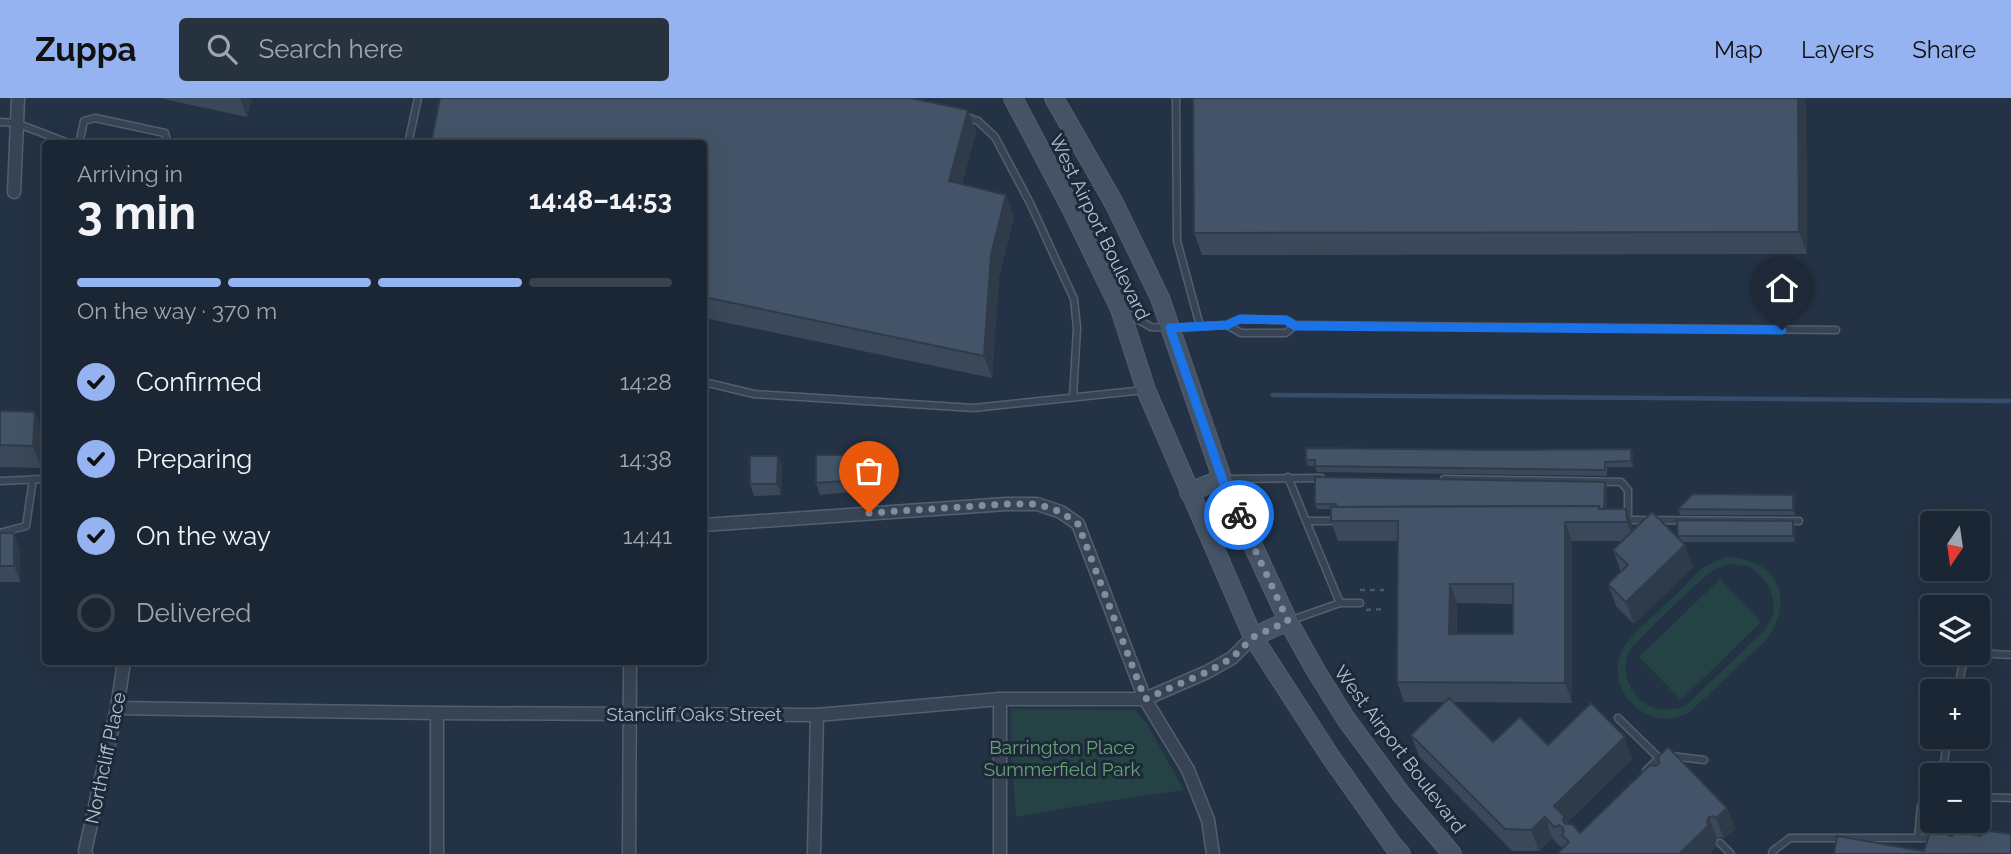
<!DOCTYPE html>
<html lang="en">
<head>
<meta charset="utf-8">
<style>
	:root { --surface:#1a2633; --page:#27323f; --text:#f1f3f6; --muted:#9fa5ac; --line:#38434e; --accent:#95b2f1 }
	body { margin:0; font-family:Raleway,sans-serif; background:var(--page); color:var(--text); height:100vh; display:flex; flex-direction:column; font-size:26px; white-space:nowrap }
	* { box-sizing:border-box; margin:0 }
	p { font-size:23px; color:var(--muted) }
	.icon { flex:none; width:38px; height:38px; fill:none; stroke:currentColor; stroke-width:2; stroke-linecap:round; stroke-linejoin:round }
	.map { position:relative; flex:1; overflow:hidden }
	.panel { position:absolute; left:42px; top:42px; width:665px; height:525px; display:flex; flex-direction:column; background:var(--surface); border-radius:7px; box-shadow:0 7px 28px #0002,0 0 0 2px var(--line) }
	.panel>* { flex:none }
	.needle { width:46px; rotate:193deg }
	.tools { position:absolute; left:1920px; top:413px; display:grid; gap:14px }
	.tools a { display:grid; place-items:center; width:70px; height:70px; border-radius:7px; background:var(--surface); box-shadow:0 7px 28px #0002,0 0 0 2px var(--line); font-size:35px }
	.pin { position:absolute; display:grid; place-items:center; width:60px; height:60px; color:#fff; margin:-72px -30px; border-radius:50% 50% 50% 0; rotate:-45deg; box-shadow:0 0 7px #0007 }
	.pin .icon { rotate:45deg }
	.courier { position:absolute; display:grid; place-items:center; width:70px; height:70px; margin:-35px; border:5px solid #1a73e8; border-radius:50%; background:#fff; color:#222; box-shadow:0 2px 9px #0007 }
	.head em { font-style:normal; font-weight:700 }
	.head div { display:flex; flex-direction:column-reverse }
	.head { display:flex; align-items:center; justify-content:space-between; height:119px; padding:0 35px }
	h1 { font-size:46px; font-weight:700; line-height:52px }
	.bar { display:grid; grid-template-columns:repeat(4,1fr); gap:10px 7px; align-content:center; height:84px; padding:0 35px }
	.bar i { height:9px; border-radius:5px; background:var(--line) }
	.bar .on { background:var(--accent) }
	.bar p { grid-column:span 4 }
	ol { padding:0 35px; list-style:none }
	li { display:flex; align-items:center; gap:21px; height:77px }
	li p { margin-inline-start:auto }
	li .icon { padding:7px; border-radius:50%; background:var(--accent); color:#111; stroke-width:4 }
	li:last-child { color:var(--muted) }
	li i { width:38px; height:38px; border:4px solid var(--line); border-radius:50% }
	header { display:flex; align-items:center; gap:42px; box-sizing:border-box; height:98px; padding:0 35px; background:var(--accent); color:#111 }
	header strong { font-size:33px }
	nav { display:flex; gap:38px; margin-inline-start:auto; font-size:24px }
	.search { width:490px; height:63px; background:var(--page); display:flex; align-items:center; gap:18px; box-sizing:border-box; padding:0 24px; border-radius:7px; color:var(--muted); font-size:26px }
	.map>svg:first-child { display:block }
</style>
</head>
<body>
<header>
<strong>Zuppa</strong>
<div class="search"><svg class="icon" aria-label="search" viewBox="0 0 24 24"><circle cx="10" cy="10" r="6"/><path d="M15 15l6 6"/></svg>Search here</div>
<nav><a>Map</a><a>Layers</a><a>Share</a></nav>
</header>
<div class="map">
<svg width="2011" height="756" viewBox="0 0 2011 756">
	<rect width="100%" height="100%" fill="#233244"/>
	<g fill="#254245" fill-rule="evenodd">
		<path d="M1725,459C1776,460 1797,498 1767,541L1689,615C1679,619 1668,622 1657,620C1629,615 1608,579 1622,553C1632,534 1666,507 1682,491C1688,485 1694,476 1701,471C1708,466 1717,463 1725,459ZM1731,466C1736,467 1744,467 1749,469C1764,476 1775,495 1774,512C1773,520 1768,526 1764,533L1684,609C1673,611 1662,614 1652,609C1632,601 1619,574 1629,554C1635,544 1705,476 1716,471C1720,469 1726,468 1731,466Z"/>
		<polygon points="1720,481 1761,524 1681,602 1639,559"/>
		<polygon points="1011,611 1135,612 1147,626 1184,692 1089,706 1016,719 1011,650"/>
	</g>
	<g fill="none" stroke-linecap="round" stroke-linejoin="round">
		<polyline stroke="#354e6c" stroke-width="4.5" points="1273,297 2011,303"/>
		<g stroke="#535f6d" stroke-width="9">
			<g id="service">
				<polyline points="1176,0 1177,143 1200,228"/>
				<polyline points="964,18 978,23 995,39 1030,105 1074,201 1077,230 1073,299"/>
				<polyline points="0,24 16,25 71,46"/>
				<polyline points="79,46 84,23 95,20 165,35 168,46"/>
				<polyline points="408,46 418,0"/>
				<polyline points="1125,214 1151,229 1170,230 1227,227 1240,221 1286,222 1295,227"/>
				<polyline points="1227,227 1241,235 1286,235 1295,227 1836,232"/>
				<polyline points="704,284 754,296 974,310 1144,292"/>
				<polyline points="1288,379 1306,423"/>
				<polyline points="1224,381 1321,380"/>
				<polyline points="1444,381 1621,384 1628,392 1628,422 1626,422"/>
				<polyline points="0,383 44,381"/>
				<polyline points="1628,422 1799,423"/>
				<polyline points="0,435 26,428 33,381"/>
				<polyline points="1340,505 1360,505"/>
				<polyline points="1289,523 1340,505 1306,423 1338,423"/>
				<polyline points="1957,593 1964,561 1978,555 2011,557"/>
				<polyline points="1618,620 1659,660 1646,673"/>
				<polyline points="1671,658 1704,662"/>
				<polyline points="1942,677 1948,639"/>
				<polyline points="1978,699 2011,700"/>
				<polyline points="1918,740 1921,708 1932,700"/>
				<polyline points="1720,745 1731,756"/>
				<polyline points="1772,756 1773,753 1790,740 1935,740"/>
			</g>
		</g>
		<g stroke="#535f6d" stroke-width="15">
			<g id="minor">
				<polyline points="14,94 18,0"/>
				<polyline points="704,427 1007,406 1037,406 1061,414 1078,426 1145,601 1188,672 1208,722 1213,756"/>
				<polyline points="117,610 437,615 817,617 1000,601 1145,601 1207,574 1232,560 1253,539"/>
				<polyline points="437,615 437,756"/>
				<polyline points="86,756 85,753 117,610 124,564"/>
				<polyline points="629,756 630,564"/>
				<polyline points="814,756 817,617"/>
				<polyline points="1000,756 1000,601"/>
			</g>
		</g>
		<g stroke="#535f6d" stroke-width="20">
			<g id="secondary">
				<polyline points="1013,0 1070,108 1120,211 1146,292 1253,539 1330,658 1392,746 1401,756"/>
				<polyline points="1054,0 1114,105 1160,200 1223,383 1288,523 1316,573 1346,621 1402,697 1452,756"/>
				<polyline points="1189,394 1222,381"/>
				<polyline points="1253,539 1288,523"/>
			</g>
		</g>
		<g stroke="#445f61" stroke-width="2.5" stroke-dasharray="5 5" stroke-linecap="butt">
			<polyline points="1360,492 1384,492"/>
			<polyline points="1366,512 1384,511"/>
		</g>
		<use href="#service" stroke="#384453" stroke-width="6"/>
		<use href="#minor" stroke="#384453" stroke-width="12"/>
		<use href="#secondary" stroke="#455367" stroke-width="18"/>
	</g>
	<g fill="#3a4859" fill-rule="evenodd">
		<polygon points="159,0 252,0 247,19"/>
		<polygon points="1193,0 1806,0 1807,156 1202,157 1194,135"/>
		<polygon points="968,12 976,34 962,86 1006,97 1014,119 999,179 992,280 704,220 704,46"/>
		<polygon points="0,313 43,336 41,370 0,369"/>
		<polygon points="1631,351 1633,357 1633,369 1607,369 1607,378 1317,374 1315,368 1308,368 1306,362 1505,352"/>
		<polygon points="778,358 782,369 781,397 754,398 750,386"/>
		<polygon points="849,368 849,394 820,397 816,385"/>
		<path d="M1605,384L1607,389V411H1626L1634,432L1679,441L1678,438L1793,423L1795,429V444H1681L1693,469L1634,526L1616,508L1608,486L1621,474L1613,452L1622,443H1572V605L1453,604L1493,644L1548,647L1632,661L1567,725L1580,735L1727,710L1735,731L1724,741L1721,739L1717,741L1714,744L1716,749L1709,756H1557L1564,749L1562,750L1552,740L1539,753H1512L1419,658L1411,637L1444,604H1404L1397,584L1398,443H1338L1331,423V411H1317L1315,406ZM1457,505L1513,506V536H1457Z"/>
		<polygon points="1793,397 1795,403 1795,417 1680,417 1678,411"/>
		<polygon points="0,435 20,452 20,484 0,484"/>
	</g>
	<g fill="#303b49">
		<polygon points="240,0 252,0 247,19"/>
		<polygon points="1798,0 1806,0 1807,156 1799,134"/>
		<polygon points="968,12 976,34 957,105 949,83"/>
		<polygon points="1006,97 1014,119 999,179 992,280 984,258 991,157"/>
		<polygon points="35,314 43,336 41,370 33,348"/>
		<polygon points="1631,351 1633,357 1633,369 1631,363"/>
		<polygon points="845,357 849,368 849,394 845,383"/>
		<polygon points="778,358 782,369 781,397 777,386"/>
		<polygon points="1605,384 1607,389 1607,416 1604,411"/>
		<polygon points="1793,397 1795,403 1795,417 1793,412"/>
		<polygon points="1626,411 1634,431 1634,443 1627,424"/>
		<polygon points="1793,423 1795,429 1795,444 1793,438"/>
		<polygon points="1565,424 1572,443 1572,605 1565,585"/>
		<polygon points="14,435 20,452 20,484 14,468"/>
		<polygon points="1685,447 1693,469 1634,526 1626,504"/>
		<polygon points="1450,486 1457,505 1456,555 1449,536"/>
		<polygon points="1625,639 1632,661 1567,725 1572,739 1554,708"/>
		<polygon points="1727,710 1735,731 1724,741 1716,720"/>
		<polygon points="1545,719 1552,740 1539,753 1531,732"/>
		<polygon points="1709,719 1717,741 1714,744 1716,749 1709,756 1679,756"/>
	</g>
	<g fill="#445468" stroke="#303b49" stroke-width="2" fill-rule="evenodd">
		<polygon points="440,0 910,0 968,12 949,83 1006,97 991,157 984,258 704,199 704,46 431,46"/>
		<polygon points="1193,0 1798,0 1799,134 1194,135"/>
		<polygon points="0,313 35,314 33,348 0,347"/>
		<polygon points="1306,350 1505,352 1631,351 1631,363 1605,364 1605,372 1315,368 1315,362 1306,362"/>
		<polygon points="816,357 845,357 845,383 816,385"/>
		<polygon points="750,358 778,358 777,386 750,386"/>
		<polygon points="1315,379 1605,384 1604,411 1600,411 1599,408 1336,409 1336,406 1315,406"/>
		<polygon points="1693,396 1793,397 1793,412 1678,411"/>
		<path d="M1599,408V411H1626L1627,424H1565V585L1397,584L1398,423H1331V409ZM1450,486H1513V536H1449Z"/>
		<polygon points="1652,414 1685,447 1626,504 1608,486 1628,467 1613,452"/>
		<polygon points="1677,422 1793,423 1793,438 1678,438"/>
		<rect x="0" y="435" width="14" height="33"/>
		<polygon points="1449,600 1493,644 1520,619 1548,647 1591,605 1625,639 1554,708 1564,718 1563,722 1565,726 1572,726 1580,735 1650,667 1655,668 1659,666 1658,659 1668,649 1727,710 1716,720 1713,718 1709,719 1707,723 1708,728 1679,756 1557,756 1569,744 1562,737 1564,733 1562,729 1559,727 1554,729 1545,719 1531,732 1505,731 1411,637"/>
		<polygon points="1931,731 1952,738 1953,733 1981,738 1983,732 2011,736 2011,756 1834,756 1837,738 1924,753"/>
	</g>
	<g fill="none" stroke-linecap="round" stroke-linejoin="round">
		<polyline stroke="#828e9d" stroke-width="7" stroke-dasharray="0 12.6" points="869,415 1007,406 1037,406 1061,414 1078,426 1145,601 1207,574 1232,560 1253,539 1288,523 1239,417"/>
		<polyline stroke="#1a73e8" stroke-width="9" points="1239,417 1223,383 1170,230 1227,227 1240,221 1286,222 1295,228 1782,232"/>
	</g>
	<g text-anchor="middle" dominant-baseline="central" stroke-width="6" stroke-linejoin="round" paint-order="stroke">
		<g font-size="19" fill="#b5bfcd" stroke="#1c2938">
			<text transform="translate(1100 129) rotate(64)">West Airport Boulevard</text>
			<text x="694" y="616">Stancliff Oaks Street</text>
			<text transform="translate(1400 651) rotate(53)">West Airport Boulevard</text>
			<text transform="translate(105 660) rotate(-78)">Northcliff Place</text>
		</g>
		<g font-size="19" fill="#69a175" stroke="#1c2938">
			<text x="1062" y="649">Barrington Place<tspan x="1062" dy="22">Summerfield Park</tspan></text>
		</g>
	</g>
</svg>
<div class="tools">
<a><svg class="needle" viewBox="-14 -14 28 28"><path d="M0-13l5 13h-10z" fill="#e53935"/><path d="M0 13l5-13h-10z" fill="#9fa5ac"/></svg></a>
<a><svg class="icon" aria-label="layers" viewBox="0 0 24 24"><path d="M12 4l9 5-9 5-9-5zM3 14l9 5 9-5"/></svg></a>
<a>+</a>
<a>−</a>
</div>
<div class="pin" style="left:869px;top:415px;background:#ea580c"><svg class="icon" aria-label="bag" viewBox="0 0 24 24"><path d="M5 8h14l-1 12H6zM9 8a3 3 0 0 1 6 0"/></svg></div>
<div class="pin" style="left:1782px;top:232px;background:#1f2937"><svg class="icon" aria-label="home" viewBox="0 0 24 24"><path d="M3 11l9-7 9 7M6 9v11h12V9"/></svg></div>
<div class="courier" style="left:1239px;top:417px"><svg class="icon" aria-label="bike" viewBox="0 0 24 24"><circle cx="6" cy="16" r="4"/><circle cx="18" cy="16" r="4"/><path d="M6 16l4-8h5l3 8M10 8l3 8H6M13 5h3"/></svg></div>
<section class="panel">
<div class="head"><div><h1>3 min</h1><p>Arriving in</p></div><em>14:48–14:53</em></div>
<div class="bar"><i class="on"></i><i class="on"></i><i class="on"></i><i></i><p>On the way · 370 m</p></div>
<ol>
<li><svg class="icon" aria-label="check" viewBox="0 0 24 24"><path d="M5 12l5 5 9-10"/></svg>Confirmed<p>14:28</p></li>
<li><svg class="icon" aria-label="check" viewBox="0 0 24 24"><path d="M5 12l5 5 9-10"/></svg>Preparing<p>14:38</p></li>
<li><svg class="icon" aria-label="check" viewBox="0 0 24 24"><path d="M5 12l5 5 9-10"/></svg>On the way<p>14:41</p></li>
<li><i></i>Delivered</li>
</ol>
</section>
</div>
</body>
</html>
